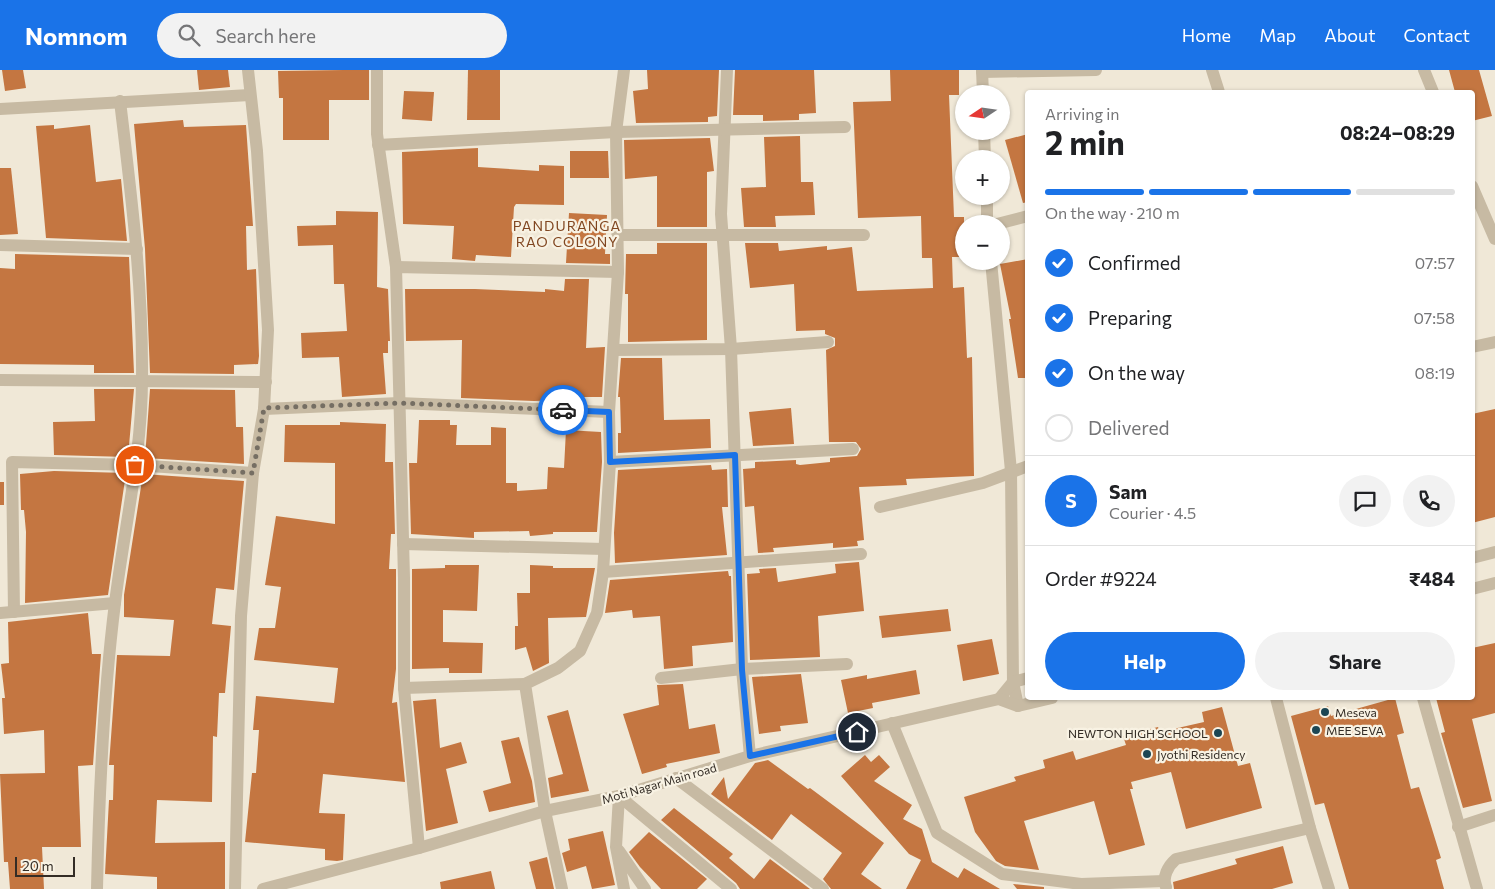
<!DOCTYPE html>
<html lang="en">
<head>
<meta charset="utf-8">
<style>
	:root { --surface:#fff; --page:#f2f2f2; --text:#202124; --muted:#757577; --line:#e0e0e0; --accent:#1a73e8 }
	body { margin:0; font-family:Commissioner,sans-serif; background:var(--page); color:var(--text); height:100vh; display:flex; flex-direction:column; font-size:19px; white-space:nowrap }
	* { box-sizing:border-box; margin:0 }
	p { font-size:16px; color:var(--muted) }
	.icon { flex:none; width:28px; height:28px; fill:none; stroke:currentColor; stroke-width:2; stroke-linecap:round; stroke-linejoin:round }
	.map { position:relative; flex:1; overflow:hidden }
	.sheet { position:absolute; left:1025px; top:20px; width:450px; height:610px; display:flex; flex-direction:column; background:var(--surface); border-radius:5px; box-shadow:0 1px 4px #0004 }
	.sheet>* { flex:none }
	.needle { width:32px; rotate:257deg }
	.buttons { position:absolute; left:955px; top:15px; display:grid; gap:10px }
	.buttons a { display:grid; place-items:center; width:55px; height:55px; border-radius:50%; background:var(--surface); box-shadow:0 1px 4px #0004; font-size:25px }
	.scale { position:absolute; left:15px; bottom:12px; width:60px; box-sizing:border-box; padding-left:5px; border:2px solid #332c25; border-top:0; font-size:14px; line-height:18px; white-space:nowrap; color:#332c25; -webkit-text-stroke:4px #f8f2e3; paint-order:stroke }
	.pin { position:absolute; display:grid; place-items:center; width:42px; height:42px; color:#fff; margin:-21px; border:2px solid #fff; border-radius:50%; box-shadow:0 1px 5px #0007 }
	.courier { position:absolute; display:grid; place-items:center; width:50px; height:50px; margin:-25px; border:4px solid #1a73e8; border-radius:50%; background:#fff; color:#222; box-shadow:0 1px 6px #0007 }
	.headline em { font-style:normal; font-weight:700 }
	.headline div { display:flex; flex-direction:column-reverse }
	.headline { display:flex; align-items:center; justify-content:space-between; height:85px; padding:0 20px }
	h1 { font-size:32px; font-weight:700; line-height:38px }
	.bar { display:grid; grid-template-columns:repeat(4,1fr); gap:8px 5px; align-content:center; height:60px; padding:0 20px }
	.bar i { height:6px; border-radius:4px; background:var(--line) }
	.bar .current { background:var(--accent) }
	.bar p { grid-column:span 4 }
	.line { display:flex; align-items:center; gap:12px; padding:0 20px; border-top:1px solid var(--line) }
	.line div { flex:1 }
	.round { display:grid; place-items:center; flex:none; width:52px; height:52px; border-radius:26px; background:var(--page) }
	ol { padding:0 20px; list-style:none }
	li { display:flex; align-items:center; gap:15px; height:55px }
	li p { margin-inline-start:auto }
	li .icon { padding:5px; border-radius:50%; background:var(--accent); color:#fff; stroke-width:4 }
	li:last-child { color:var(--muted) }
	li i { width:28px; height:28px; border:2px solid var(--line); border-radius:50% }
	.action { display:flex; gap:10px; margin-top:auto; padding:10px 20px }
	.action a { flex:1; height:58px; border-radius:30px; background:var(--accent); color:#fff; font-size:20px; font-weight:700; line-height:58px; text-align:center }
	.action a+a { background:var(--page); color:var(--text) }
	header { display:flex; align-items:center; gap:30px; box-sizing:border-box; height:70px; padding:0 25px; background:var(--accent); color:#fff }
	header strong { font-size:24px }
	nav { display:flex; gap:28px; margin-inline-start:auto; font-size:18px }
	.search { width:350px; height:45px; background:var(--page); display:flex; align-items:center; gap:12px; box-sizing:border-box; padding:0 18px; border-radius:28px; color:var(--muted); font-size:19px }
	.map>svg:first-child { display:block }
</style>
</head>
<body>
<header>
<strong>Nomnom</strong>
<div class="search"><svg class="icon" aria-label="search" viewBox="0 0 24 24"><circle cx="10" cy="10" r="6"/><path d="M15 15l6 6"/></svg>Search here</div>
<nav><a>Home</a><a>Map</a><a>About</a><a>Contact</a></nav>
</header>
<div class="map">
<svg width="1495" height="819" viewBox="0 0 1495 819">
	<rect width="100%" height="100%" fill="#f0e8d7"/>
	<g fill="#c47641">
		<polygon points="2,0 23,0 26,18 5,21"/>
		<polygon points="197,0 228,0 230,17 199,20"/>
		<polygon points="343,0 369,0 369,30 329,30 329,70 283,70 283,28 279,28 278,1"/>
		<polygon points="468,0 500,0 500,50 467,50"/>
		<polygon points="647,0 719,0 717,46 708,47 708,52 636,53 633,21 648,19"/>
		<polygon points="735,0 814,0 816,43 799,44 799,50 763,51 763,45 733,45"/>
		<polygon points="890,0 959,0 959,25 949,25 954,147 964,147 964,187 952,187 953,218 964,217 967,288 972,287 974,406 906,409 907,415 859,417 864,470 857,471 858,476 833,478 833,473 773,478 774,482 758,483 754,436 745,437 743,399 755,398 755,392 796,390 796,394 800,395 830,392 830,388 857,386 861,379 856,372 829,372 826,280 835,276 835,268 825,264 825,260 796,261 794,214 750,218 745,173 778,173 779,181 827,176 827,180 852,177 857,221 933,218 932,188 922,188 921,146 858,148 853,32 891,31"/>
		<polygon points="1449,0 1479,0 1492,46 1472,51 1472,22 1455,22"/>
		<polygon points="404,21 434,22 432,51 402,49"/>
		<polygon points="183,50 184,57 246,55 253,156 246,156 247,200 256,199 259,286 258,294 234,295 234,304 150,303 145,179 134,54"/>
		<polygon points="54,55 54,59 90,55 96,112 121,109 127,171 46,168 36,56"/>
		<polygon points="1028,64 1028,132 1023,133 1005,70"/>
		<polygon points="800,66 801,112 813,112 815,145 775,146 776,157 744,157 741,118 766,117 764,67"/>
		<polygon points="710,68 714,101 707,102 707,157 657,157 657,106 625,109 624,70"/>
		<polygon points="478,78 478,97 539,101 539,95 564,96 564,135 516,134 514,137 511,187 476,185 475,191 452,189 454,156 403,154 402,82"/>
		<polygon points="570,81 608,81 609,108 570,108"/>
		<polygon points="0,98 11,98 18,164 0,165"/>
		<polygon points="336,141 378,142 377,217 388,219 390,271 388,271 388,283 383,283 386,324 342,327 339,287 302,288 301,263 347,261 344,214 334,214 333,175 298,176 297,156 336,155"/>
		<polygon points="569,143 607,145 605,184 610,184 610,194 566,193"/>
		<polygon points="657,173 707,173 707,270 628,272 628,224 625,224 626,184 657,184"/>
		<polygon points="15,184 129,187 134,303 94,303 94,295 0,294 0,198 15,199"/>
		<polygon points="1028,189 1028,308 1018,308 1009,249 1011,249 1000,194"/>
		<polygon points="565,209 589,209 586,278 605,277 602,327 563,327 563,330 534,331 461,328 462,270 406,271 405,219 475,219 545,222 545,219 564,221"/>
		<polygon points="621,288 662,288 664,350 710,349 711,378 618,383 618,363 621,363 620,327 618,327"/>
		<polygon points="94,319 134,319 128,387 54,385 53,352 95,351"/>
		<polygon points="150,319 235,320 236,357 243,357 244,394 145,388"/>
		<polygon points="791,338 794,374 753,376 749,342"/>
		<polygon points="1495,339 1495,447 1472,453 1472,344"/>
		<polygon points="419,350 450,350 450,355 457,355 456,375 491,375 491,357 506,358 506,413 517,413 517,421 547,419 548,397 564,398 566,360 601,362 602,392 597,462 553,462 553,464 530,466 529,461 474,462 474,468 411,464 409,393 417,393"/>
		<polygon points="340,352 386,354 385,392 393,392 395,464 391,464 389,499 396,499 396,599 392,633 397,632 405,712 323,704 319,743 345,744 343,790 337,791 325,790 325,779 245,772 252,703 256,703 259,660 253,660 256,626 334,633 338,598 254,590 259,558 275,558 281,517 265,515 276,446 335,454 335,393 284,392 285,355 340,355"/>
		<polygon points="711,395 712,400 727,399 728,437 722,437 727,485 615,493 614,463 618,400"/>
		<polygon points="54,401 126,403 108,525 25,533 26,462 24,440 21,440 20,404"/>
		<polygon points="143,404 244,411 234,520 216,518 212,554 231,556 225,623 219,623 217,667 213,666 212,732 157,730 155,773 225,772 225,819 157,819 157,807 105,804 109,730 113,730 114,695 109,695 117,585 170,586 174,550 124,547 124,525"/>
		<rect x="0" y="412" width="4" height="23"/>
		<polygon points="859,492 864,541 818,546 820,587 750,590 747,504 760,503 759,499 776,498 778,512 836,503 835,494"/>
		<polygon points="445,495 479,495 477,541 443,540 443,572 483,573 482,603 449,603 449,598 412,599 412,499 445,498"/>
		<polygon points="530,495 553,496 553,498 595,498 586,547 548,548 549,593 533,601 526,577 515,580 515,556 518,556 517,523 530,523"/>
		<polygon points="728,501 729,506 731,506 733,572 692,576 693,596 664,599 660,546 633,548 632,540 605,543 610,510"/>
		<polygon points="948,539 951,561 882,568 879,546"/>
		<polygon points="88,543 92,584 101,584 93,695 78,696 81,777 42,777 44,819 10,819 8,792 4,792 0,704 45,703 44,660 4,664 2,628 5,628 1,594 9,593 8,552"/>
		<polygon points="992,569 999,604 963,611 957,575"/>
		<polygon points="1495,573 1495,643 1472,649 1492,731 1463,738 1441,663 1445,662 1436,628 1472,628 1472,578"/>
		<polygon points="916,600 920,624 872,633 873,638 848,643 841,610 867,605 867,609"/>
		<polygon points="801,604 808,653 780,656 781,661 759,664 752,607"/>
		<polygon points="683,614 689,659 715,654 720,683 666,694 667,697 642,704 623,644 659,635 657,615"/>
		<polygon points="1395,628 1404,663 1397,665 1411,719 1419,717 1441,788 1436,790 1444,819 1349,819 1324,733 1315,735 1291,646 1328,636 1331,646"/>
		<polygon points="436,629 440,678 461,672 467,693 446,699 458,753 426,761 413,631"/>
		<polygon points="1222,637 1238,696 1250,693 1262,738 1186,759 1171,702 1131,712 1133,719 1130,719 1145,775 1109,785 1094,731 1024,751 1039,800 1005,796 996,791 975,762 964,727 1016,711 1014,707 1045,698 1043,690 1073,681 1076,690 1126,675 1123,666 1158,657 1160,662 1204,652 1202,642"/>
		<polygon points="568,640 589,721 551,728 548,708 563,704 547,646"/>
		<polygon points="519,667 532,711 535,732 489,742 483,721 511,713 501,671"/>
		<polygon points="865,685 871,692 879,685 890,697 874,711 912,735 903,749 922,759 932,792 958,808 964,798 1000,819 906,819 921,790 909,784 841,706"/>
		<polygon points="768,690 808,719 810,718 884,773 861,804 882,819 831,819 823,809 842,783 791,744 772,770 711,724 724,707 728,729 755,693"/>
		<polygon points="674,738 733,784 729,788 754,809 770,789 810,819 740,819 736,813 661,750"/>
		<polygon points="603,761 615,815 592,819 586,796 567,802 562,783 570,780 568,769"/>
		<polygon points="649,762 707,809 697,819 661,819 640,797 629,782"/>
		<polygon points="1283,776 1293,813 1272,819 1174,819 1173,812 1237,794 1235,789"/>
		<polygon points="547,787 554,819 536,819 529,792"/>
		<polygon points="491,801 495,819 441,819 440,812"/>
		<polygon points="1013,814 1044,817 1044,819 1017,819"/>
	</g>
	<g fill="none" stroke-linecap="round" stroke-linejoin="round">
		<g stroke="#c7baa3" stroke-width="12">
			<polyline points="377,0 377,64 396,197"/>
			<polyline points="727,0 721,144 731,279 742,599 750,686"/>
			<polyline points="982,0 983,24"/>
			<polyline points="1212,0 1219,22"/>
			<polyline points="1424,0 1433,22"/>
			<polyline points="982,2 1096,0"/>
			<polyline points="0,39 250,25"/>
			<polyline points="984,61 985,89"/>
			<polyline points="378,75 616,62 845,57"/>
			<polyline points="1472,116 1495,169"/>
			<polyline points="987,126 987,154"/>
			<polyline points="997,154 1028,146"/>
			<polyline points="618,165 864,165"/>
			<polyline points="0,175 137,179"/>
			<polyline points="991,191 1011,401 1013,612 1018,636"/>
			<polyline points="1472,277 1495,272"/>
			<polyline points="614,280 731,279 828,272"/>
			<polyline points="0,310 266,312"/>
			<polyline points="264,339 399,333 609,342"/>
			<polyline points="610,392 853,379"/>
			<polyline points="880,437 983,413 1028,396"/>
			<polyline points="403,474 604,479"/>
			<polyline points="1472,488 1495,482"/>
			<polyline points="603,502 861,484"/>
			<polyline points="1472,519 1495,513"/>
			<polyline points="14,542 12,392 135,395 253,403"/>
			<polyline points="0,543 115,533"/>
			<polyline points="661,608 742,599 847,594"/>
			<polyline points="404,618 525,614"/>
			<polyline points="1276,628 1310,758 1329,819"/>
			<polyline points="1423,628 1477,819"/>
			<polyline points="999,629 1013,612 1028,608"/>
			<polyline points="892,653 937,763 1002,804 1081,814 1164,811"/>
			<polyline points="676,708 823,819"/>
			<polyline points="619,726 731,819"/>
			<polyline points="619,726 616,777 624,819"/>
			<polyline points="1458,757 1495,745"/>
			<polyline points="419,778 404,618 404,508 396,197 618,202"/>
			<polyline points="619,781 645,819"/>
			<path d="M1166,817C1162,807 1168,796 1176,789L1310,758"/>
			<path d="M97,819C99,723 103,628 115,533C124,459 142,384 142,309C143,216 131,124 120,31"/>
			<polyline points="235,819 241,546 253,403 264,339 268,260 257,81 248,0"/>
			<polyline points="263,819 419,778 545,741 619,726 750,686 999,629 1018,636 1052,628"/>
			<polyline points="562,819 545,741 525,614 558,598 580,581 597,543 603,502 610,392 609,342 618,202 616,62 624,0"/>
		</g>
	</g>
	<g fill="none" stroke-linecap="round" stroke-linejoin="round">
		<polyline stroke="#756e63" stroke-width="5" stroke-dasharray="0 9" points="135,395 253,403 264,338 399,333 563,340"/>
		<polyline stroke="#1a73e8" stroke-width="6" points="563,340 609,342 610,392 735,385 742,600 750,686 857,662"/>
	</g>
	<g fill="#1c4653" stroke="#f8f2e3" stroke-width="2">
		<circle cx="1325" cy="642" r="5"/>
		<circle cx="1316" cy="660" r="5"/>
		<circle cx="1218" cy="663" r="5"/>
		<circle cx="1147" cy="684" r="5"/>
	</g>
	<g text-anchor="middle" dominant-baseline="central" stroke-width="4.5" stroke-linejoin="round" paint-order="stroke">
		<g font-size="12" fill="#332c25" stroke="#f8f2e3" text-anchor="start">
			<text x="1335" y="642">Meseva</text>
			<text x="1326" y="660">MEE SEVA</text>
			<text x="1208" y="663" text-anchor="end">NEWTON HIGH SCHOOL</text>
			<text x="1157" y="684">Jyothi Residency</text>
		</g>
		<g font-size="12" fill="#332c25" stroke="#f8f2e3">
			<text transform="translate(659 713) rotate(-16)">Moti Nagar Main road</text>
		</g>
		<g font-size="14" letter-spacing="1" fill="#804620" stroke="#f8f2e3">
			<text x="567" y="155">PANDURANGA<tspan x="567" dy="16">RAO COLONY</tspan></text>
		</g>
	</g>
</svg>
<div class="buttons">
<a><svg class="needle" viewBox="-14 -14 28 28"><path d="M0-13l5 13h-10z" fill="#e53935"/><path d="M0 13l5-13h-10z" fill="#757577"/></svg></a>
<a>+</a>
<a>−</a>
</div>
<div class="scale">20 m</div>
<div class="pin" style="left:135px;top:395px;background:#ea580c"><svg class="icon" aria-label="bag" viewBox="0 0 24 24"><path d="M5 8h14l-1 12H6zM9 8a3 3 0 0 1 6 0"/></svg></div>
<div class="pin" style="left:857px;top:662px;background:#1f2937"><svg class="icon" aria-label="home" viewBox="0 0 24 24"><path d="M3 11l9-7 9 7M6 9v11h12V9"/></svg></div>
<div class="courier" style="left:563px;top:340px"><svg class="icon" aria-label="car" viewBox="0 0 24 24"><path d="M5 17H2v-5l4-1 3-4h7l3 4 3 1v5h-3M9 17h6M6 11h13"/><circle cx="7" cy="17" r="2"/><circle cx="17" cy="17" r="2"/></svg></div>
<section class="sheet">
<div class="headline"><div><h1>2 min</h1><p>Arriving in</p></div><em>08:24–08:29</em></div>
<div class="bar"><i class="current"></i><i class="current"></i><i class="current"></i><i></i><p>On the way · 210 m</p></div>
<ol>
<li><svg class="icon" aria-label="check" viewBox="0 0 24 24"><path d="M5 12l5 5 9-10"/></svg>Confirmed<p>07:57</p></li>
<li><svg class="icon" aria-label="check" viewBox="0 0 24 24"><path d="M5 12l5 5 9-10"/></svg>Preparing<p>07:58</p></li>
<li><svg class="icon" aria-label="check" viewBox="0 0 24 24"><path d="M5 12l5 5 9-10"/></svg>On the way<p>08:19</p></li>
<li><i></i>Delivered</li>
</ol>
<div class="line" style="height:90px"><b class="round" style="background:var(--accent);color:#fff">S</b><div><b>Sam</b><p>Courier · 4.5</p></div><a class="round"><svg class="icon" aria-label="chat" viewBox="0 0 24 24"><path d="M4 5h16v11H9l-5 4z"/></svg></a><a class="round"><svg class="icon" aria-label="phone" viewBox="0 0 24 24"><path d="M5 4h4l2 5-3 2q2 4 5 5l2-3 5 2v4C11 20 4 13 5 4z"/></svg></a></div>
<div class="line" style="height:65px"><div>Order #9224</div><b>₹484</b></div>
<div class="action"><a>Help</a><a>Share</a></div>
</section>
</div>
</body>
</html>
